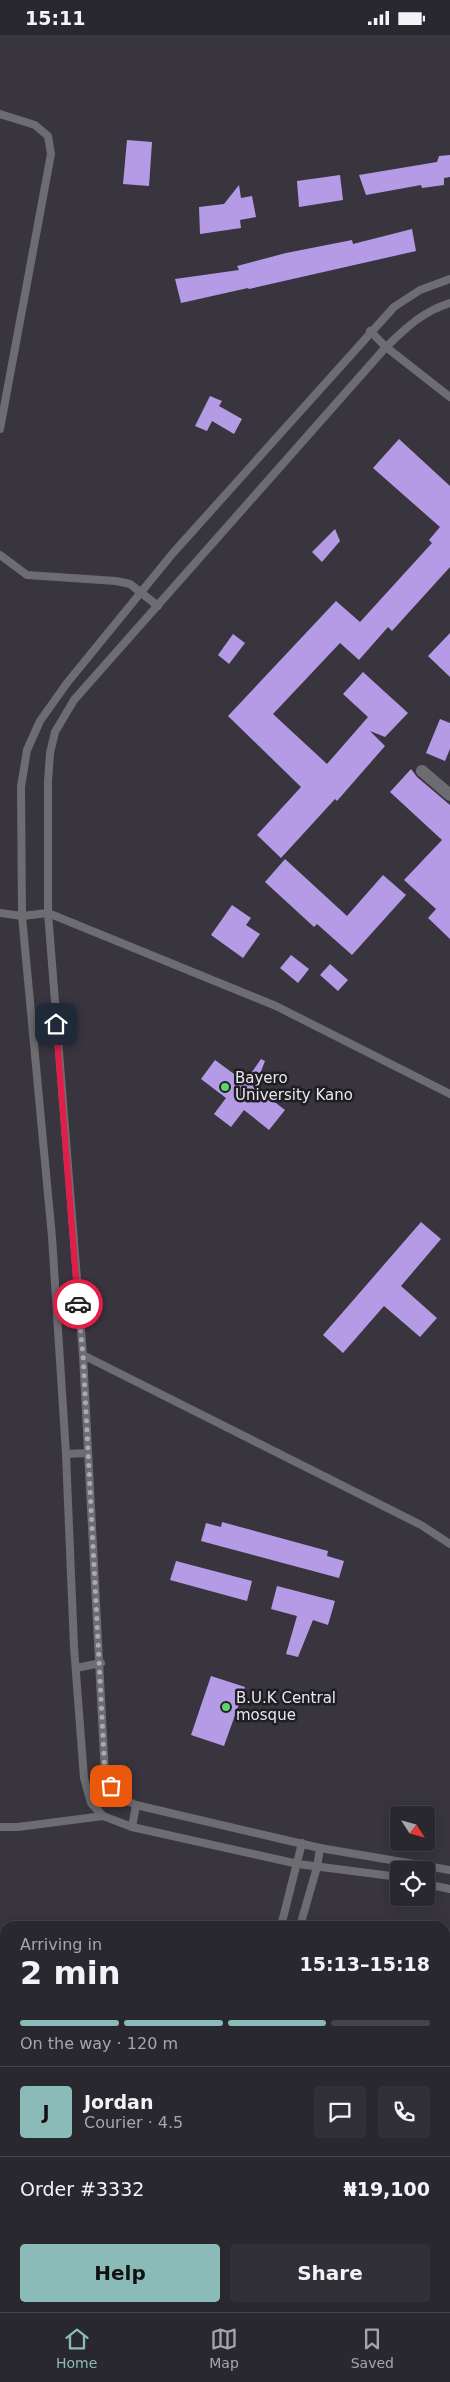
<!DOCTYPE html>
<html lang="en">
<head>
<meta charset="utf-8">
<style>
	:root { --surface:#2a282f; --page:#323037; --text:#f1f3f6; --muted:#a5a6aa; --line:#46444b; --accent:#8bbbb9 }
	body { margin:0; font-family:"DejaVu Sans",sans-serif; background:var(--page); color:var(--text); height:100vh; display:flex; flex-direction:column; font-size:19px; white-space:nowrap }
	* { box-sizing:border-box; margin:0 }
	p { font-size:16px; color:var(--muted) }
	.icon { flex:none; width:28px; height:28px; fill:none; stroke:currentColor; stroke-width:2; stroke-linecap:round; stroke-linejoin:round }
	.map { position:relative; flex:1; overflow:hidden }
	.panel { position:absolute; left:0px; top:1886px; width:450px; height:391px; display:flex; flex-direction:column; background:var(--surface); border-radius:15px 15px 0 0; box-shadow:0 2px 12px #0003,0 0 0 1px var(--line) }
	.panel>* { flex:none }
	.needle { width:32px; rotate:126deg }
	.buttons { position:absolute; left:390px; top:1771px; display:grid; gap:10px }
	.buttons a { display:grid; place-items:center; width:45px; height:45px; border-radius:5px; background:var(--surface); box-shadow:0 2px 12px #0003,0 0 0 1px var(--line); font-size:25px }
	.pin { position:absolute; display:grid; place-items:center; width:42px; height:42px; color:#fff; margin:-21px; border-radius:10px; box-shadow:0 2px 8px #0006 }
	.courier { position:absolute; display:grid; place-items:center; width:50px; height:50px; margin:-25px; border:4px solid #e11d48; border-radius:50%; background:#fff; color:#222; box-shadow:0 1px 6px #0007 }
	.summary em { font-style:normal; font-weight:600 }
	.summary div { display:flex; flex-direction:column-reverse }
	.summary { display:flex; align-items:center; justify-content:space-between; height:85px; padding:0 20px }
	h1 { font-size:32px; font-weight:600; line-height:38px }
	.bar { display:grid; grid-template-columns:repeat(4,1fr); gap:8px 5px; align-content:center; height:60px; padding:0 20px }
	.bar i { height:6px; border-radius:4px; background:var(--line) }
	.bar .selected { background:var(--accent) }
	.bar p { grid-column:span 4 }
	.line { display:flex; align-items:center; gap:12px; padding:0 20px; border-top:1px solid var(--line) }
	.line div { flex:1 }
	.round { display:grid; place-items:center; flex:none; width:52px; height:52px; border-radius:5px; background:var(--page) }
	.button { display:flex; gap:10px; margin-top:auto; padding:10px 20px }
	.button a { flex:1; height:58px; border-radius:5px; background:var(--accent); color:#111; font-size:20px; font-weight:600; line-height:58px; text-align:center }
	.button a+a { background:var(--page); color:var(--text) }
	.status { display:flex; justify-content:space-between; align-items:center; height:35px; padding:0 25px; background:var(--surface); direction:ltr }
	.status svg { height:14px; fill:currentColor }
	.menu { display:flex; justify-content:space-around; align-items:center; height:70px; border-top:1px solid var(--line); background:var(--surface); font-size:14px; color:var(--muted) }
	.menu a { display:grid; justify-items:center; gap:2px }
	.menu .selected { color:var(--accent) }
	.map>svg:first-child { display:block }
</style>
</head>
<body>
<div class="status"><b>15:11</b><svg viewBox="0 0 49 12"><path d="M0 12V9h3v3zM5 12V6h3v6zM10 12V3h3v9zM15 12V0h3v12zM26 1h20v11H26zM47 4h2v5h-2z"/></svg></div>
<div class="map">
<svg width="450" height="2277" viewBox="0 0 450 2277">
	<rect width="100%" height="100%" fill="#38353f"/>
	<g fill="#b59be5">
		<polygon points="127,105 152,107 149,151 123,149"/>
		<polygon points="450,120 450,142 444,143 444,150 422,153 421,150 366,160 359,140 437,127 439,121"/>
		<polygon points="340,140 343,165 299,172 297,146"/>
		<polygon points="239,150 241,163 252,161 256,182 240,185 241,193 200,199 199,172 224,169"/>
		<polygon points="412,194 416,216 249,254 248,253 181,268 175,244 239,235 237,231 286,218 352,205 353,209"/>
		<polygon points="210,361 222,366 219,371 242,384 234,399 212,386 207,396 195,391"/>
		<polygon points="399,404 450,451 450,532 392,596 388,592 359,625 340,608 273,679 327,729 368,682 343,659 363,637 408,678 385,702 370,696 385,711 337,766 335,764 281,823 257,800 301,752 228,681 336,566 360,587 432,508 429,505 440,492 373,433"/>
		<polygon points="335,494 340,506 322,527 312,517"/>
		<polygon points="450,598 450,642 428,621"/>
		<polygon points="233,599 245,608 229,629 218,620"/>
		<polygon points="440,684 450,688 450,714 445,726 426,718"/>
		<polygon points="411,734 417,742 450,770 450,904 428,883 436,874 404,845 442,805 390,757"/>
		<polygon points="285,824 347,881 383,840 406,860 352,920 317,889 314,892 265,847"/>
		<polygon points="232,870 251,883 246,890 260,899 243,923 211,900"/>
		<polygon points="291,920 309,934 298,948 280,933"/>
		<polygon points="330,929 348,945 338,956 320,940"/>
		<polygon points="261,1024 265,1026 255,1052 285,1075 269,1095 244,1075 231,1092 214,1079 226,1063 201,1044 215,1025 245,1047"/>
		<polygon points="421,1187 441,1204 401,1251 437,1283 420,1302 384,1271 343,1318 323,1300"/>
		<polygon points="222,1487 328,1516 327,1521 344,1526 339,1543 201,1506 206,1488 221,1492"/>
		<polygon points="176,1526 252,1546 247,1566 170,1545"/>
		<polygon points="277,1551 335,1566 328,1590 313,1585 298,1622 286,1619 297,1581 271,1574"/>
		<polygon points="211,1641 245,1652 224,1711 191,1700"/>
	</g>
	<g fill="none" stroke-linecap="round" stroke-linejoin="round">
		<g stroke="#6d6c71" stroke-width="8">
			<polyline points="0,79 35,90 48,101 51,119 0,394"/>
			<path d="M450,268C423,276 406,293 386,312L74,665L55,697L50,718L48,747V878L83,1320L105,1740L117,1761L136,1770L320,1813L450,1835"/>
			<polyline points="370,296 386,312 450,362"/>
			<polyline points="0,520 27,540 116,546 130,549 158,571"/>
			<polyline points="0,878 22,881 48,878 276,971 450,1059"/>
			<polyline points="83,1320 421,1490 450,1509"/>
			<polyline points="66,1419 88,1418"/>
			<polyline points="76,1633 101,1628"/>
			<polyline points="0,1792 18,1792 103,1781"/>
			<polyline points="132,1792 136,1770"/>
			<polyline points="399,1842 298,1829 132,1792 103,1781 91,1768 84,1743 74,1612 66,1419 52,1202 22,881 21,752 27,715 40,686 67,648 173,518 394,272 420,255 450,244"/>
			<polyline points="426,1849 450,1854"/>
			<polyline points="281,1891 302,1808"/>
			<polyline points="300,1891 317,1832 320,1813"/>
		</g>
		<g stroke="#6d6c71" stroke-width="12">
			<polyline points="422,736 450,760"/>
			<polyline points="0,2172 2,2115"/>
			<polyline points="397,2272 407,2277"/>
			<polyline points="170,2277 171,2272"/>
		</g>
		<g stroke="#8c8991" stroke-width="12">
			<polyline points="0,1957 5,1957"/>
			<polyline points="0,1984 5,1984"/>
			<polyline points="445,2032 450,2034"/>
			<polyline points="445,2063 450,2065"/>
		</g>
	</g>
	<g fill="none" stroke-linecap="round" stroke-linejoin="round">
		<polyline stroke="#aba9b0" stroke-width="5" stroke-dasharray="0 9" points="78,1269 83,1320 105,1740 111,1751"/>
		<polyline stroke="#e11d48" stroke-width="6" points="56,989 78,1269"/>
	</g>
	<g fill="#5dd56c" stroke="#1f1e22" stroke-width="2">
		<circle cx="225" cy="1052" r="5"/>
		<circle cx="226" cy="1672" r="5"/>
	</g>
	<g text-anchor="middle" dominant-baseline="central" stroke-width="5" stroke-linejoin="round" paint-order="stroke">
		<g font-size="15" fill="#e9e7ed" stroke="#1f1e22" text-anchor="start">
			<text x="235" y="1043">Bayero<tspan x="235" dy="17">University Kano</tspan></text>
			<text x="236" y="1663">B.U.K Central<tspan x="236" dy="17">mosque</tspan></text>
		</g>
	</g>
</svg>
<div class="buttons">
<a><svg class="needle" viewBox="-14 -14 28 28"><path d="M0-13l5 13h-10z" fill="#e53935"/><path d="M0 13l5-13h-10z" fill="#a5a6aa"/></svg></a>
<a><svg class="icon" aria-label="locate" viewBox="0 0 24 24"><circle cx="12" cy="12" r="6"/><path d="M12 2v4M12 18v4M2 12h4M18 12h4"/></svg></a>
</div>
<div class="pin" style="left:111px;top:1751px;background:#ea580c"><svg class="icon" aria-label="bag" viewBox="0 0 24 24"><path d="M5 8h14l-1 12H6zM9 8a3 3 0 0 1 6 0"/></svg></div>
<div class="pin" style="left:56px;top:989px;background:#1f2937"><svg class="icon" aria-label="home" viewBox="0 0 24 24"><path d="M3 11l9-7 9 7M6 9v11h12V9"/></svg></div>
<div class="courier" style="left:78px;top:1269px"><svg class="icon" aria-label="car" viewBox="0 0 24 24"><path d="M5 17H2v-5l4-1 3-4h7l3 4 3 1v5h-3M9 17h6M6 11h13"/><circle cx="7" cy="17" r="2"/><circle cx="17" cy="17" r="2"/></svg></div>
<section class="panel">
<div class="summary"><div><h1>2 min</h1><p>Arriving in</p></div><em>15:13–15:18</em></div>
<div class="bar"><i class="selected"></i><i class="selected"></i><i class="selected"></i><i></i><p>On the way · 120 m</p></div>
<div class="line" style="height:90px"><b class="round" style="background:var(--accent);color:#111">J</b><div><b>Jordan</b><p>Courier · 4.5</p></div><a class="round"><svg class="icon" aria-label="chat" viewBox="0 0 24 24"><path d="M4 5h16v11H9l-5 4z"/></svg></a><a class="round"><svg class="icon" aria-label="phone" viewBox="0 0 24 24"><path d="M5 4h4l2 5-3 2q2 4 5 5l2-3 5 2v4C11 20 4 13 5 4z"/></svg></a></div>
<div class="line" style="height:65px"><div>Order #3332</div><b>₦19,100</b></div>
<div class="button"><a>Help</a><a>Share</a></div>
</section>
</div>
<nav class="menu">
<a class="selected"><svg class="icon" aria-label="home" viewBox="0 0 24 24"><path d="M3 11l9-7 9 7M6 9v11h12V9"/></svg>Home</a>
<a><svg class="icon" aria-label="map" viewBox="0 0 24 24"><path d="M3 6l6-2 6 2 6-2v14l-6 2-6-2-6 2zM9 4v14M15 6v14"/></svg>Map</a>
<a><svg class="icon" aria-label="saved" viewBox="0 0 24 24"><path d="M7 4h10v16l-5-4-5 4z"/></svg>Saved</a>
</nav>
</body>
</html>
